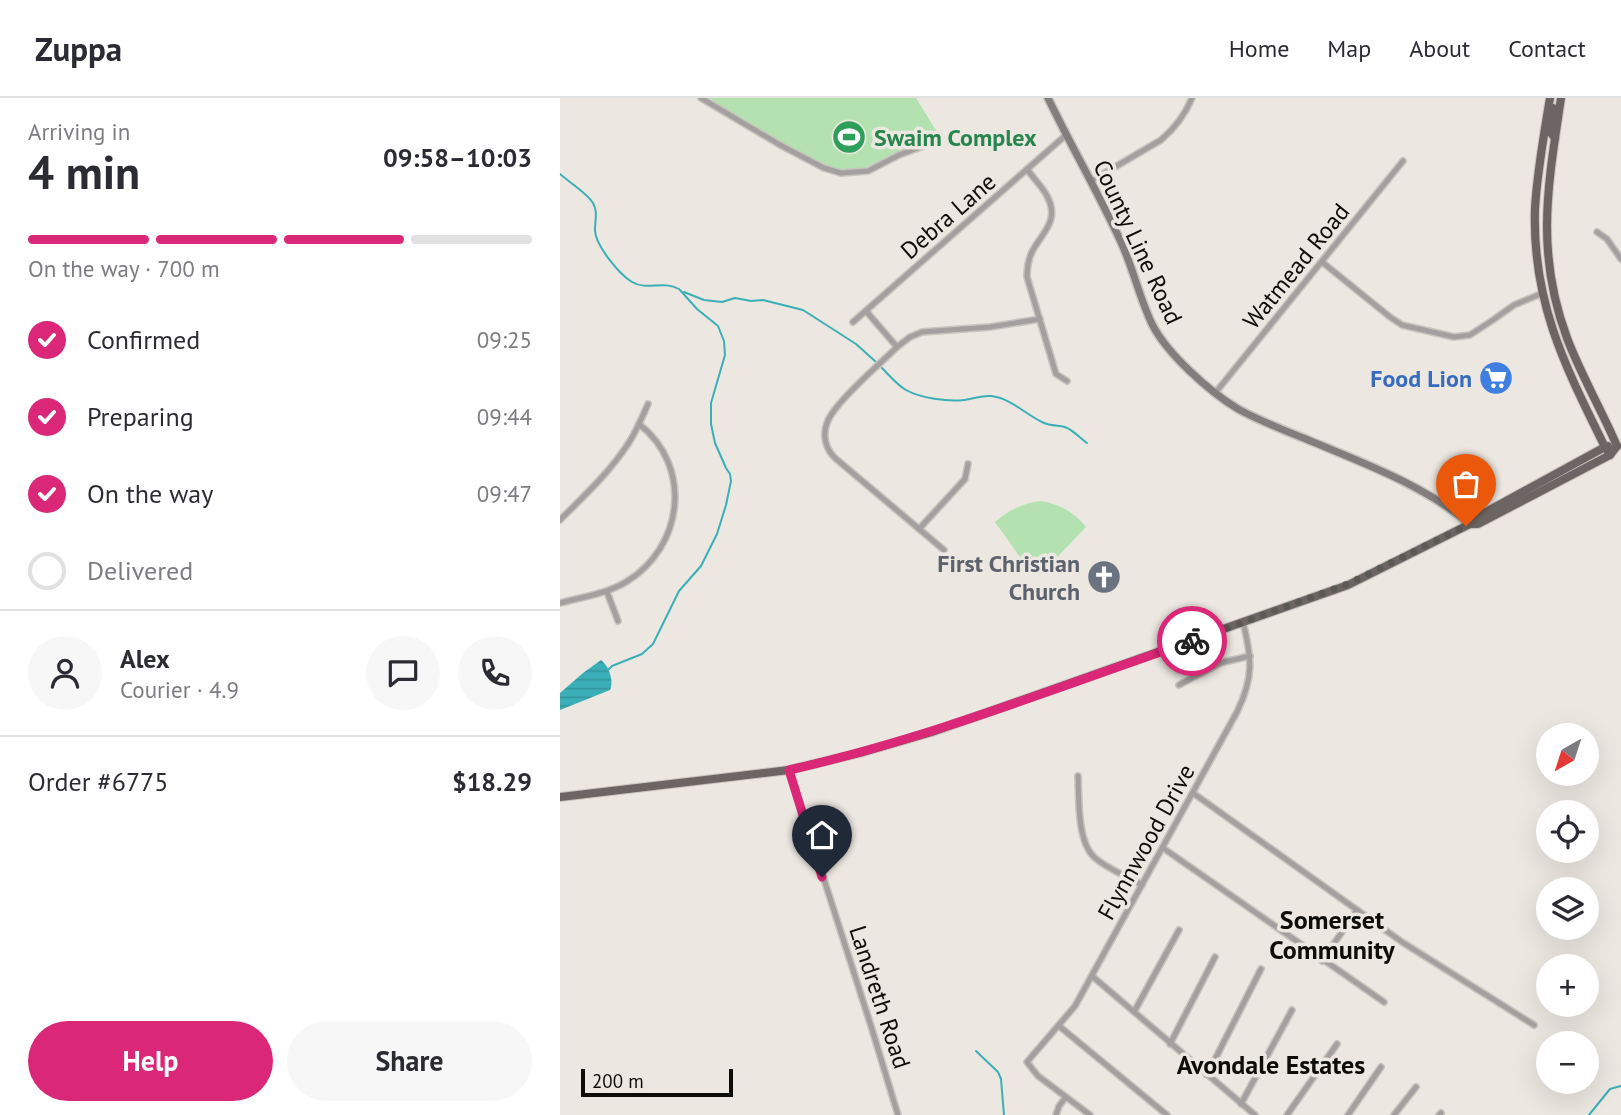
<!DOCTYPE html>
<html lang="en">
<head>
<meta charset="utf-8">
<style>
	:root { --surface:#fff; --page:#f7f7f7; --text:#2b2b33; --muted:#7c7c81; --line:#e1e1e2; --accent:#db2777 }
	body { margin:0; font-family:"PT Sans",sans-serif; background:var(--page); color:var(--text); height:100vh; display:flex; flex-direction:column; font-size:26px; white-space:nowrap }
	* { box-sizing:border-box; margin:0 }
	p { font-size:23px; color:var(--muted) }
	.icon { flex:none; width:38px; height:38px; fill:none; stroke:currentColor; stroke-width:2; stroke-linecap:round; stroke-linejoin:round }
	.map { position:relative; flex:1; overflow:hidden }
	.details { display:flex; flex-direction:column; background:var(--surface); width:560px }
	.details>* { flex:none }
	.needle { width:46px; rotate:219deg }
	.buttons { position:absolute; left:976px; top:625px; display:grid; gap:14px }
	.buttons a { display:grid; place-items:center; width:63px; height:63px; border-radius:50%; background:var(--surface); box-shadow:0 7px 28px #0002; font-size:35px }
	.scale { position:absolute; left:21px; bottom:18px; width:152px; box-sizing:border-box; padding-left:7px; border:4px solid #0d0c09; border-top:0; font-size:19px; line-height:24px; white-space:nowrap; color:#0d0c09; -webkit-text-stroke:5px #ece7e0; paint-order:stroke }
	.pin { position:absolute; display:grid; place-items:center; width:60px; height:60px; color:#fff; margin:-72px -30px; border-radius:50% 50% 50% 0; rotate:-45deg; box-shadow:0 0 7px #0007 }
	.pin .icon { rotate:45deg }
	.courier { position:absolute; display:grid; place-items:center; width:70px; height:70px; margin:-35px; border:5px solid #db2777; border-radius:50%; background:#fff; color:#222; box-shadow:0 2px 9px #0007 }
	.headline em { font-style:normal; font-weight:800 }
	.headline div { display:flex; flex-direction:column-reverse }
	.headline { display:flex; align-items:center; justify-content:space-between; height:119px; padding:0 28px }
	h1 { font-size:46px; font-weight:800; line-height:52px }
	.bar { display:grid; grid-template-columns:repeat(4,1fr); gap:10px 7px; align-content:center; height:84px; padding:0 28px }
	.bar i { height:9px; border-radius:5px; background:var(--line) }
	.bar .active { background:var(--accent) }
	.bar p { grid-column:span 4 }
	.line { display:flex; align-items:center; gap:18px; padding:0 28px; border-top:2px solid var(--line) }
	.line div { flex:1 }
	.round { display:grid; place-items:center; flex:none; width:74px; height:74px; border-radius:37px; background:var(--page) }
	ol { padding:0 28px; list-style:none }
	li { display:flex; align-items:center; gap:21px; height:77px }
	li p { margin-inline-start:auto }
	li .icon { padding:7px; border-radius:50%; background:var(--accent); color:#fff; stroke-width:4 }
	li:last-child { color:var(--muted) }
	li i { width:38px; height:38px; border:4px solid var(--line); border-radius:50% }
	.cta { display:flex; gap:14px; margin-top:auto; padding:14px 28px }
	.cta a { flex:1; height:80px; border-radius:42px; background:var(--accent); color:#fff; font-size:28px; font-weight:800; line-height:80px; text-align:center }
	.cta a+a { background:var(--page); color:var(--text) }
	header { display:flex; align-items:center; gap:42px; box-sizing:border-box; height:98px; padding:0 35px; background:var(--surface); border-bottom:2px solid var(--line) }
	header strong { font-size:33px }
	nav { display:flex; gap:38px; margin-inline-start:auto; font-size:24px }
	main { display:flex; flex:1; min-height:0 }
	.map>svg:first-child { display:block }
</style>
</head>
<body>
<header>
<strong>Zuppa</strong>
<nav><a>Home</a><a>Map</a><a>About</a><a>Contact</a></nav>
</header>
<main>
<section class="details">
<div class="headline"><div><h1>4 min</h1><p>Arriving in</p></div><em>09:58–10:03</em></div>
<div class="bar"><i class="active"></i><i class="active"></i><i class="active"></i><i></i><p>On the way · 700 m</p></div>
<ol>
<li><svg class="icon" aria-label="check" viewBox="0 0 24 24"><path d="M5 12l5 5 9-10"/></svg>Confirmed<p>09:25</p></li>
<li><svg class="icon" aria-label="check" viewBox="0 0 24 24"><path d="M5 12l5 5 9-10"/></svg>Preparing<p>09:44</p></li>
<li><svg class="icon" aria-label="check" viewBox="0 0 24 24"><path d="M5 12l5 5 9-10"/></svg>On the way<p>09:47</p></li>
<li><i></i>Delivered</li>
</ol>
<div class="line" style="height:126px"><a class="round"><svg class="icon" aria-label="person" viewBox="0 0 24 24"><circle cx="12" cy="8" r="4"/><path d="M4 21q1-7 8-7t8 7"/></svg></a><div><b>Alex</b><p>Courier · 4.9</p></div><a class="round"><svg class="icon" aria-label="chat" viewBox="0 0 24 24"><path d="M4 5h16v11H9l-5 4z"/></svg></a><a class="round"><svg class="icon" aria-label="phone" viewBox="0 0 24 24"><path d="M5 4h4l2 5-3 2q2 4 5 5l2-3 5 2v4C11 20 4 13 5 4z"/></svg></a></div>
<div class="line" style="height:91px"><div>Order #6775</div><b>$18.29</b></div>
<div class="cta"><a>Help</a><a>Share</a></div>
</section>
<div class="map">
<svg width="1061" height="1017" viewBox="0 0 1061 1017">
	<defs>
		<pattern id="water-rules" width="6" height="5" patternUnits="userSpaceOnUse" patternTransform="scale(1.75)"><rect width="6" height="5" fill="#3bafb8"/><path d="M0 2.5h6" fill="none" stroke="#33959d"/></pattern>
	</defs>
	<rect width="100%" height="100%" fill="#ece7e0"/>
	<g fill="#b3e2b0">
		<polygon points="149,0 356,0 377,34 306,72 287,75 265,69 193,29"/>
		<path d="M481,403C500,406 515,415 526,429L480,477H475L467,469L435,424C449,412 463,405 481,403Z"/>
	</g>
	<path fill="url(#water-rules)" d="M41,562C49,568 54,583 50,592L0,612V595L23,575Z"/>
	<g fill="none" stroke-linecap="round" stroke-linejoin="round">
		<g stroke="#3bafb8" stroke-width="2">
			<path d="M0,76C9,84 28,96 33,105C38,114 35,122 35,132C35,147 59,176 72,184C87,193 103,182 119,191"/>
			<polyline points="124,194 144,202 162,204 175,200 191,203 203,202 243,212 296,246 316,264"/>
			<path d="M322,270C329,277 337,287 346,292C360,300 388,304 404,302C413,301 422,297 431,298C451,300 466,317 484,325C491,328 498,327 505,329C513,332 520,340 527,345"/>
			<polyline points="48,572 52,568 82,556 93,546 119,493 141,468 157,436 166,407 171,383 170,376 166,370 155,345 151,326 151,305 165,257 164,243 158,228 137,211 120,192"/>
			<polyline points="416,953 438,974 441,981 444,1017"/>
			<polyline points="1029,1017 1050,991 1061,988"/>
		</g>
		<g stroke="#c8c4be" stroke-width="8">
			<g id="street">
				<polyline points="141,0 222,48 264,70 281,75 308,73 339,57 377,43"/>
				<path d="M467,71C473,80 482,88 487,98C500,122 483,134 473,152C468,161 467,170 467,179L496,276L507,283"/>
				<path d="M531,83L601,42C615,30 625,17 632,0"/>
				<polyline points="1037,134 1047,141 1061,161"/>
				<polyline points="762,164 830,219 842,227 894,239 910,237 933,222 954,207 983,195"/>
				<path d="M306,213L337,249C320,266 274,305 267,325C262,338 266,351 275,360L384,452"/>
				<polyline points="293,224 506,37"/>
				<polyline points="337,249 350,239 362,234 430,229 480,221"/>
				<polyline points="656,294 843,63"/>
				<path d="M0,422C24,398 49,375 68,346C76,334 82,320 88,306"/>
				<polyline points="359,431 405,381 408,366"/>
				<polyline points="47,494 58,523"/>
				<path d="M0,505C22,499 46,496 66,484C124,449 133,368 79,326"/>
				<polyline points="619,587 660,565 690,558"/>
				<polyline points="229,672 311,928 338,1017"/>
				<path d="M518,678C519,700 517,743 534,759C547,771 567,778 582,787"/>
				<polyline points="633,695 842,844 974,927"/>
				<polyline points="603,750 824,904"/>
				<polyline points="762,863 797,812"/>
				<polyline points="532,878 695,1017"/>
				<polyline points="574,914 619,832"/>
				<polyline points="499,928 607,1017"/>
				<polyline points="610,946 655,859"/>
				<polyline points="647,977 701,871"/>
				<polyline points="681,1006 732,912"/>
				<polyline points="496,1017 499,1008 506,999"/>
				<path d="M530,1017L478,978L467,964L515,908L677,614C694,579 692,561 683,524"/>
				<polyline points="727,1017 777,946"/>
				<polyline points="788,1017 821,969"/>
				<polyline points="834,1017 856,989"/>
				<polyline points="879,1017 881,1015"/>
			</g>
		</g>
		<g stroke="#c8c4be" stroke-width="10">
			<path id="secondary" d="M488,0C511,48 538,94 560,142C573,169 579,199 592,226C607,256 650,294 678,311C700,323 723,332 746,341C803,365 862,386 910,426"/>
		</g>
		<g stroke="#c8c4be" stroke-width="10">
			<g id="primary">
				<path d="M990,0C984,37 977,74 975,111C972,204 1005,268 1045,349L1050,357"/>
				<path d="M1001,0C988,87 975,154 1007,240C1021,277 1041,311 1057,348"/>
				<polyline points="993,10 991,35 995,40"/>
				<polyline points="910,426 915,420 1045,349 1048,348"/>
				<polyline points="0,699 229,672 303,654 372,634 788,487 910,426 918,426 1050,357 1057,348"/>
			</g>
		</g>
		<use href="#street" stroke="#a4a0a0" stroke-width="5"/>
		<use href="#secondary" stroke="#837d7d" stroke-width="7"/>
		<use href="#primary" stroke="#6c6564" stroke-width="8"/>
	</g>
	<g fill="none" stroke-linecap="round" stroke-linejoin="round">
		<polyline stroke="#5b5954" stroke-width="7" stroke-dasharray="0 12.6" points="632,543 788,486 906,428"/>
		<path stroke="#db2777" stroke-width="9" d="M262,779L229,672C367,641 498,589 632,543"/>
	</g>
	<defs>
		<g id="stadium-disc" transform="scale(1.75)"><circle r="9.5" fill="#2e9e5b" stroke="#ece7e0"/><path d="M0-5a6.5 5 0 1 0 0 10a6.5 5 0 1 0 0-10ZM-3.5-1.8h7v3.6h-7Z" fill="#fff"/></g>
		<g id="supermarket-disc" transform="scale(1.75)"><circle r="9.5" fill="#3f7fe0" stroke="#ece7e0"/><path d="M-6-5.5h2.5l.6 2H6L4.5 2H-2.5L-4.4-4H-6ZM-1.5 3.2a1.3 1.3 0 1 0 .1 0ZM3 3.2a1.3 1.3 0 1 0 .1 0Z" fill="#fff"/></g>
		<g id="church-disc" transform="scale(1.75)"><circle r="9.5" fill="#6b7280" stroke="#ece7e0"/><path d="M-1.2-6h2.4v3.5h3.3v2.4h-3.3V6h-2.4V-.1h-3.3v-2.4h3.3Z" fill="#fff"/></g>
	</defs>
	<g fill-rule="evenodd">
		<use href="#stadium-disc" x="289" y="39"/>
		<use href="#supermarket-disc" x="936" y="280"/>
		<use href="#church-disc" x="544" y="479"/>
	</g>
	<g text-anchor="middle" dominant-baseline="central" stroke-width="7" stroke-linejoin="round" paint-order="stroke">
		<g font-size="24" font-weight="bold" fill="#27864d" stroke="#ece7e0" text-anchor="start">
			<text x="314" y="39">Swaim Complex</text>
		</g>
		<g font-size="24" fill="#0d0c09" stroke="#ece7e0">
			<text transform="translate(388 118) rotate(-41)">Debra Lane</text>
			<text transform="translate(578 144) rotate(65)">County Line Road</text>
			<text transform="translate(736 168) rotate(-51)">Watmead Road</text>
			<text transform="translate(586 744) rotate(-61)">Flynnwood Drive</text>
			<text transform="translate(320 899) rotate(72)">Landreth Road</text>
		</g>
		<g font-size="24" font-weight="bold" fill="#366cbe" stroke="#ece7e0" text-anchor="end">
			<text x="912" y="280">Food Lion</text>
		</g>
		<g font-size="24" font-weight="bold" fill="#5b616d" stroke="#ece7e0" text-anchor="end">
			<text x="520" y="465">First Christian<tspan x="520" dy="28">Church</tspan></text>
		</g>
		<g font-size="26" font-weight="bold" fill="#0d0c09" stroke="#ece7e0">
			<text x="772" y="821">Somerset<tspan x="772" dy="30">Community</tspan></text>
			<text x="711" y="966">Avondale Estates</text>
		</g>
	</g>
</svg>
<div class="buttons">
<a><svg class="needle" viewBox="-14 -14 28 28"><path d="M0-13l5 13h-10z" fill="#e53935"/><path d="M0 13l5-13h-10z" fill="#7c7c81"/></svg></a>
<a><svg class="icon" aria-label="locate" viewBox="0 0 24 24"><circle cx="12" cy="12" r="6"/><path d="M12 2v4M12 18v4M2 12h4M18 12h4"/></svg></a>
<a><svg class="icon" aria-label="layers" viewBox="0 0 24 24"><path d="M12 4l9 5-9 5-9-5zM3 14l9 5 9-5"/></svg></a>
<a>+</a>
<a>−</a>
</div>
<div class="scale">200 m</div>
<div class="pin" style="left:906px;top:428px;background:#ea580c"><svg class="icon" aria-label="bag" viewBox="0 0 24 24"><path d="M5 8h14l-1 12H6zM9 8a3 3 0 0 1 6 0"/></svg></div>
<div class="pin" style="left:262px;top:779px;background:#1f2937"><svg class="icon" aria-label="home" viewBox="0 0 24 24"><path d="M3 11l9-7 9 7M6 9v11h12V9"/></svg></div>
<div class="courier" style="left:632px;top:543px"><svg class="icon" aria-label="bike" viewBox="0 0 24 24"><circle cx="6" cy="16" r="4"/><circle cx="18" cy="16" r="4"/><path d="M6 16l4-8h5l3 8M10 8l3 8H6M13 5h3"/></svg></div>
</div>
</main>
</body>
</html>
